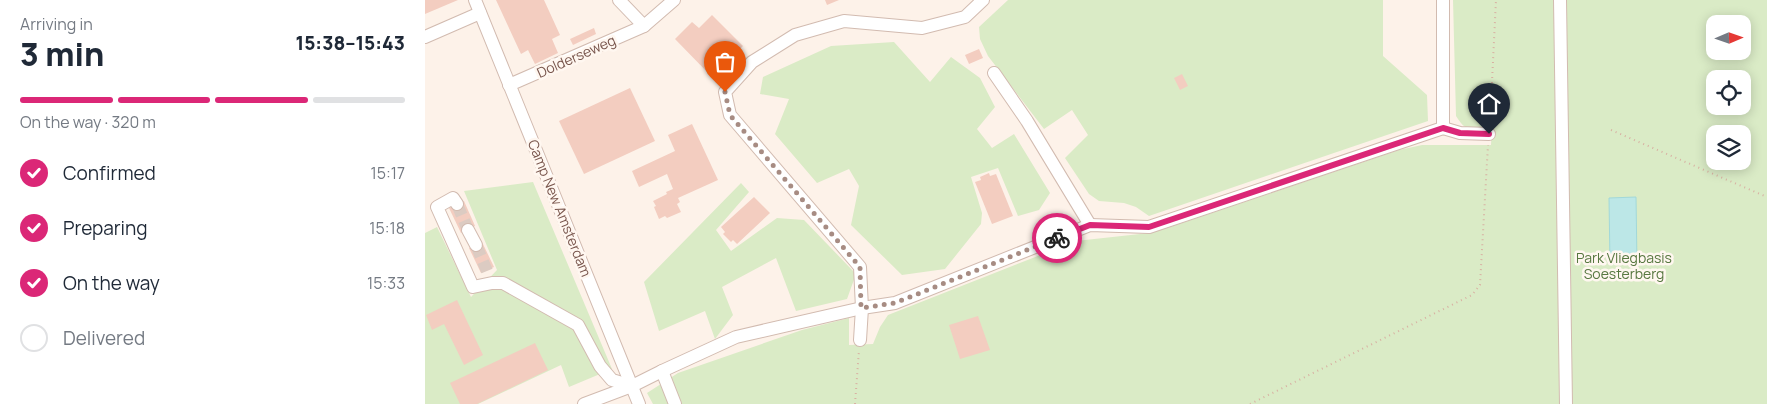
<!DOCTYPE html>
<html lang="en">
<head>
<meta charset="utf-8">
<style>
	:root { --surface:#fff; --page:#f6f6f7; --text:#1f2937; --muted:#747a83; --line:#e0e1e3; --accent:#db2777 }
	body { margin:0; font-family:Manrope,sans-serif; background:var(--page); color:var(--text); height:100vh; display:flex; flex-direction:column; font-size:19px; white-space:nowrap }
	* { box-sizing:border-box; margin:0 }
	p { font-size:16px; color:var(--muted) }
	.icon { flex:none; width:28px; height:28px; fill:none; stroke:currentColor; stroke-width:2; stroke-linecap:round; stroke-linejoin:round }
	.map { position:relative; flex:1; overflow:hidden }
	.drawer { display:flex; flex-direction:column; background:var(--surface); width:425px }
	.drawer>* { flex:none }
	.needle { width:32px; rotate:88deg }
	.controls { position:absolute; left:1281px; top:15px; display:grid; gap:10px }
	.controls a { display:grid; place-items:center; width:45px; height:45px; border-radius:10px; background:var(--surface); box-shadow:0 2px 12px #0003; font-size:25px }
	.pin { position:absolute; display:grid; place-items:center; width:42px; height:42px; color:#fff; margin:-51px -21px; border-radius:50% 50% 50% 0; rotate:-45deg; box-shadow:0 0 5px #0007 }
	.pin .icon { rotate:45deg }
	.courier { position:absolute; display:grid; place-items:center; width:50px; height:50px; margin:-25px; border:4px solid #db2777; border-radius:50%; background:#fff; color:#222; box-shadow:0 1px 6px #0007 }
	.headline em { font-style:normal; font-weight:800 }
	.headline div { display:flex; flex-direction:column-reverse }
	.headline { display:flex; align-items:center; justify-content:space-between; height:85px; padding:0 20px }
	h1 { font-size:32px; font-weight:800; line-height:38px }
	.bar { display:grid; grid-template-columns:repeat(4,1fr); gap:8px 5px; align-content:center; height:60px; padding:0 20px }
	.bar i { height:6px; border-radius:4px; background:var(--line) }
	.bar .on { background:var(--accent) }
	.bar p { grid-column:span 4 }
	ol { padding:0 20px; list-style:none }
	li { display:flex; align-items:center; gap:15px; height:55px }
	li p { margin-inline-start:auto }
	li .icon { padding:5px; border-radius:50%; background:var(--accent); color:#fff; stroke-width:4 }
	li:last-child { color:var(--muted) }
	li i { width:28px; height:28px; border:2px solid var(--line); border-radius:50% }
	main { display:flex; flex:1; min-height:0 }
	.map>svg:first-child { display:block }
</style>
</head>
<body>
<main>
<section class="drawer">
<div class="headline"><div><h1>3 min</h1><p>Arriving in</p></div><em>15:38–15:43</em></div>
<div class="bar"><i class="on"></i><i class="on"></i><i class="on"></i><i></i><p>On the way · 320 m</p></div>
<ol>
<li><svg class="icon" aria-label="check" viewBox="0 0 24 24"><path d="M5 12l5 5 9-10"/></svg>Confirmed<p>15:17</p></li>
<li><svg class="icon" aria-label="check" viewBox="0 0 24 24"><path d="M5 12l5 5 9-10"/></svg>Preparing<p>15:18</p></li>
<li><svg class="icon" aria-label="check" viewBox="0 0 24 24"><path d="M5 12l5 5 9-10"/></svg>On the way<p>15:33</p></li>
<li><i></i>Delivered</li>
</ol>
</section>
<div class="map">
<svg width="1342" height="404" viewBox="0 0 1342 404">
	<rect width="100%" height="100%" fill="#fdf2e9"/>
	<g fill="#daebc6" fill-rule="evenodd">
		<polygon points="583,0 958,0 958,56 1002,95 1003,121 724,216 711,207 699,203 674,201 664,194 640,158 663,135 647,110 619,129 563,56 555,39 554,27"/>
		<path d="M1028,0H1342V404H228L222,393L253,373L377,330L424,318V345L448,344L455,327L463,315L651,241L724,233L745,227L974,150L997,145H1066L1067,126C1049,131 1042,134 1031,116ZM1290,24H1318V51H1290ZM1290,79H1318V106H1290ZM1290,134H1318V161H1290Z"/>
		<polygon points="469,42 505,82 526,57 555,78 570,107 552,129 567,148 589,134 625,193 614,210 593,216 573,168 546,177 557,213 556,224 520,269 477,275 426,225 434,186 424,169 392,183 350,134 364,99 335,94 338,77 406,46"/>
		<polygon points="108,182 187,369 144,387 136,365 53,404 0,404 0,233 12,227 46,297 72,270 39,191"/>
		<polygon points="316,183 324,192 291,230 306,251 352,218 379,220 431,274 422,299 371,311 351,258 297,287 308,315 290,339 280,311 234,331 219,282"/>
	</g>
	<polygon fill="#bce7e7" stroke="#a2d8d9" points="1211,197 1212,264 1185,264 1184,198"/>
	<g fill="#f3cdc0">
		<polygon points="0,0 33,0 0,14"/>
		<polygon points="71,0 119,0 135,35 127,39 133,53 110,64 103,50 96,54"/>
		<polygon points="400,0 414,0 402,5"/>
		<polygon points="287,15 318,46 287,77 250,39 267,22 274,28"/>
		<polygon points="169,28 171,34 148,45 145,39"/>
		<polygon points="554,49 558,58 544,64 540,55"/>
		<polygon points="757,74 763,86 755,90 749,78"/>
		<polygon points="205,88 230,141 159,174 134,121"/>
		<polygon points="267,124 293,180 253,198 255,202 252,204 256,212 242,218 240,216 234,219 229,207 231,206 228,201 242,194 241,192 248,189 242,174 214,187 207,171 250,151 243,135"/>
		<polygon points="564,173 565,176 571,174 588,216 567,224 550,182 556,180 555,177"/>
		<polygon points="329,197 345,213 312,244 308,240 306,242 298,234 300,232 296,227"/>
		<polygon points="39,201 50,226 36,233 24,208"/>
		<polygon points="57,242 69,267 56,273 44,248"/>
		<polygon points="32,300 58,355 39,365 19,324 7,330 1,315"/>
		<polygon points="553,316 565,350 535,359 524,325"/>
		<polygon points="110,343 123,370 52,404 35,404 25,383"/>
	</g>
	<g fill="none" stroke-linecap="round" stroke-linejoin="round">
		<g stroke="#dccbc2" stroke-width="12" stroke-dasharray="12 6" stroke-linecap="butt">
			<polyline points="32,204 43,230"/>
			<polyline points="51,245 62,271"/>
		</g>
		<g stroke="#d2bbb0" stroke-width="14">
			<g id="minor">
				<polyline points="50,0 214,404"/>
				<polyline points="194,0 219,26"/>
				<polyline points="1135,0 1141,404"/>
				<polyline points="0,37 55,13"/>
				<polyline points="569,73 602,121 665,225"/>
				<polyline points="84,85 219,26 249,0"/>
				<polyline points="1018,128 1035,133 1064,134"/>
				<polyline points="32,204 28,198 12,207 48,287 67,283 78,283 153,325 175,366 187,380 207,386"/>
				<polyline points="43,230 51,245"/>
				<polyline points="435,340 437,308 435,267 305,115 300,92 327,62 370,35 419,21 497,28 540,17 558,0"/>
				<polyline points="237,371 311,337 437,308 470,303 665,225 724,227 1018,128 1018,0"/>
				<polyline points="159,404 207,386 237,371 250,404"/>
			</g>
		</g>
		<g stroke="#d8b0a2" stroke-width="2" stroke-dasharray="1 4" stroke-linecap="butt">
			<polyline points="1065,123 1071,0"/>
			<polyline points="1186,130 1342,197"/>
			<polyline points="430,404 434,350"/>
			<polyline points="825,404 1047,295 1055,285 1063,145"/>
		</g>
		<use href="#minor" stroke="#fff" stroke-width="12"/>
	</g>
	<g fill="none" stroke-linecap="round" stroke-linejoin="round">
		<polyline stroke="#a78c83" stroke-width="5" stroke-dasharray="0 9" points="300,92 305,115 435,267 436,308 470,303 632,238"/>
		<polyline stroke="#db2777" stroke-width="6" points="632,238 665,225 724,227 1018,128 1035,133 1064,134"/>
	</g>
	<g text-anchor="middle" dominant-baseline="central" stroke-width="5" stroke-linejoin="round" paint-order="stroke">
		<g font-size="14" fill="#78554c" stroke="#fff7f0">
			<text transform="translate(151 56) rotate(-24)">Dolderseweg</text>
			<text transform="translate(135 208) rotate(68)">Camp New Amsterdam</text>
		</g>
		<g font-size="14" fill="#587841" stroke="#fff7f0">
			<text x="1199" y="257">Park Vliegbasis<tspan x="1199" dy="16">Soesterberg</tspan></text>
		</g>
	</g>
</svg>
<div class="controls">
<a><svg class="needle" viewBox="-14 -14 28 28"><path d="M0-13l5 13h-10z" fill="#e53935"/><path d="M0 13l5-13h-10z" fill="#747a83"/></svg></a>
<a><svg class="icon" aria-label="locate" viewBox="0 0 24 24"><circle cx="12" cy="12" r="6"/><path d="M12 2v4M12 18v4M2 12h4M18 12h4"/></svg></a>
<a><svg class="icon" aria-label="layers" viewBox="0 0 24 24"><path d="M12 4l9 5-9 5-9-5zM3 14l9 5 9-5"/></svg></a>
</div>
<div class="pin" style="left:300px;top:92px;background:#ea580c"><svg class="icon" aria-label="bag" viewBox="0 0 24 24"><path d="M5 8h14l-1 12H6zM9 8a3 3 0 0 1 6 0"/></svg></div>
<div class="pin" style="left:1064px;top:134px;background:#1f2937"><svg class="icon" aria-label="home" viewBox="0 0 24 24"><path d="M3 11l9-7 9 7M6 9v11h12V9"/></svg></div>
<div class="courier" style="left:632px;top:238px"><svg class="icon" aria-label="bike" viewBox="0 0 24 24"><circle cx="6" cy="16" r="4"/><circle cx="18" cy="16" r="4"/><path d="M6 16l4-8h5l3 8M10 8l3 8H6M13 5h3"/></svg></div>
</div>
</main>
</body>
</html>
